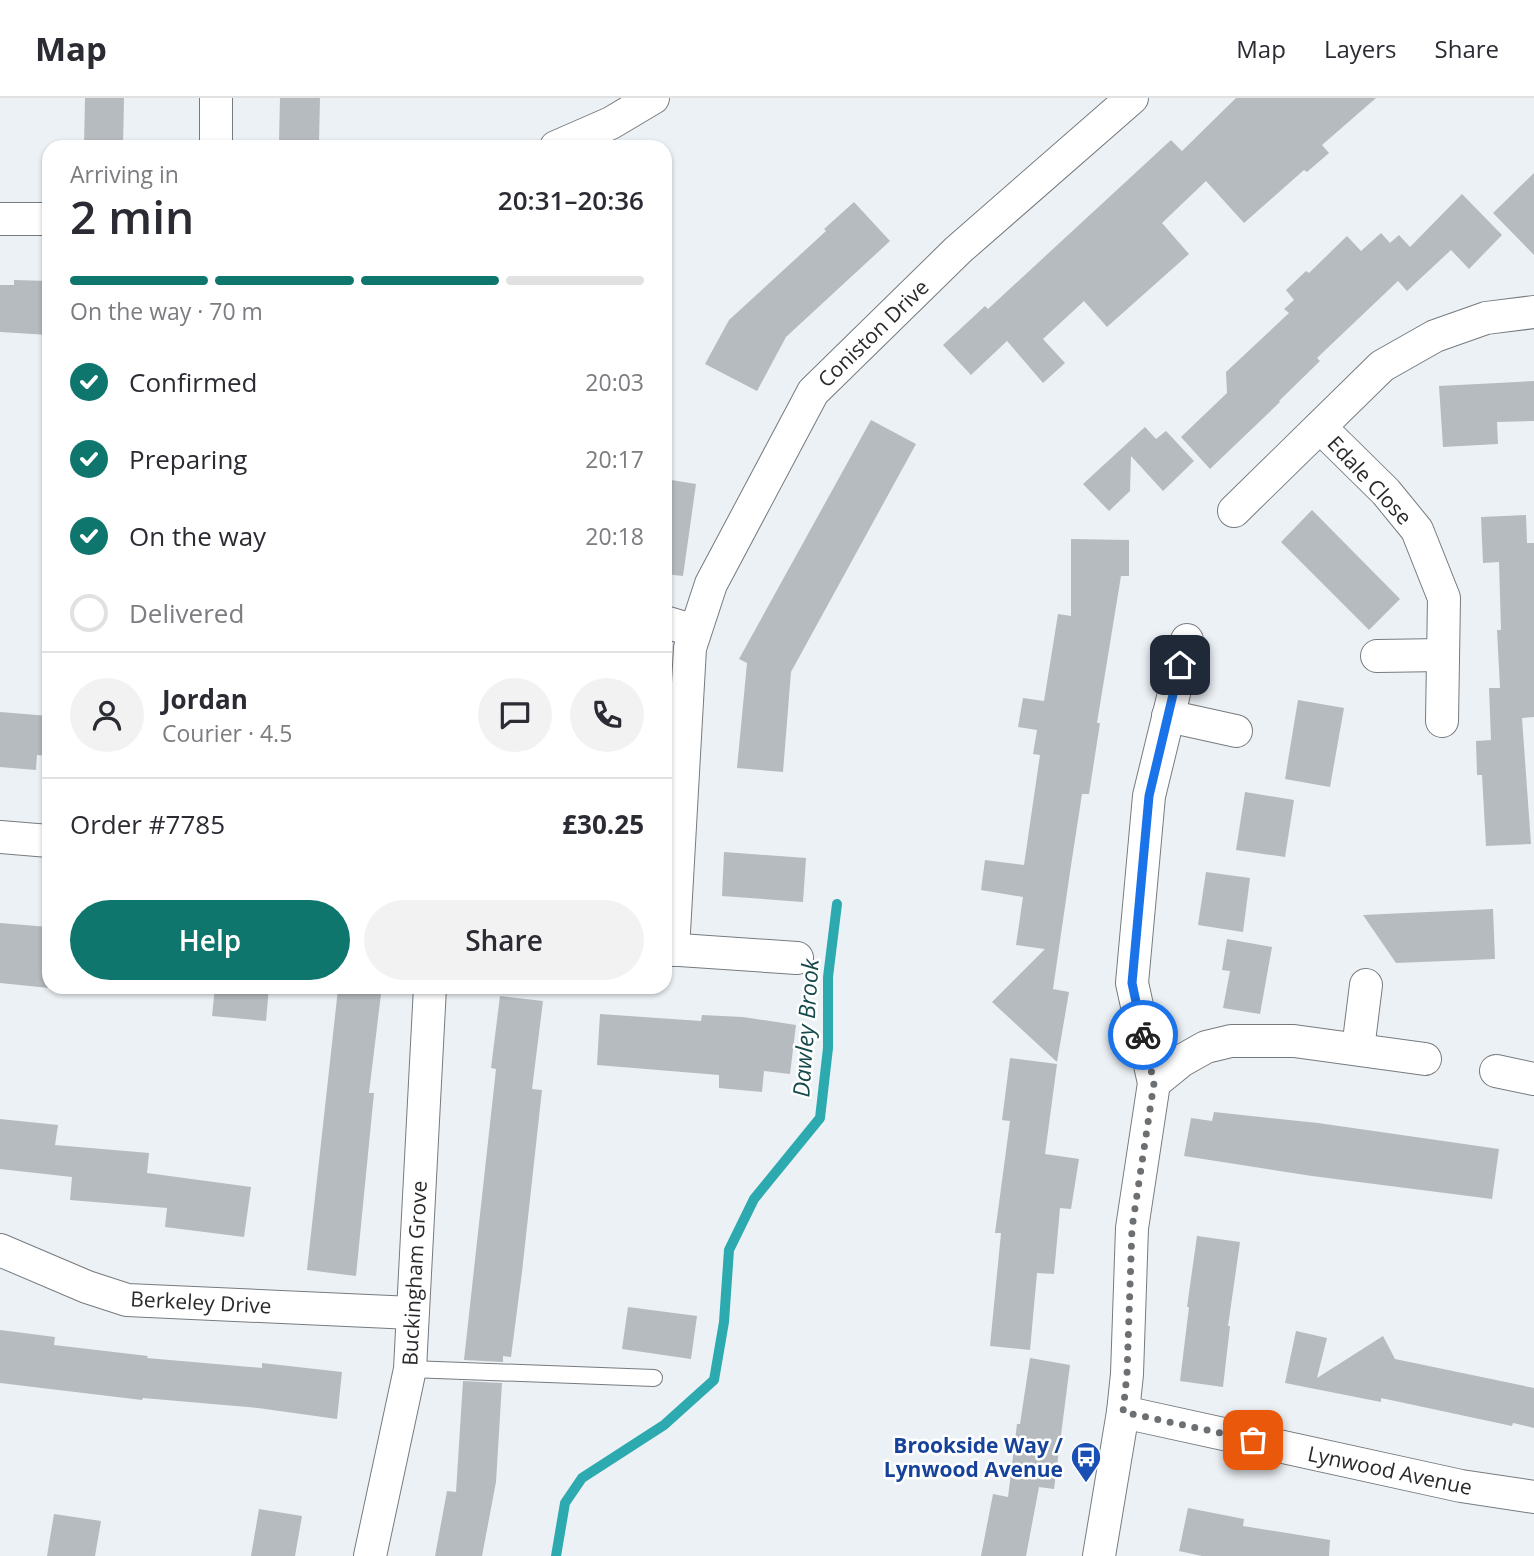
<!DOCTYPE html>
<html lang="en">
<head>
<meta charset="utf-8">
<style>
	:root { --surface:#fff; --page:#f2f2f3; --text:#2b2b33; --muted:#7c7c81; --line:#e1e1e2; --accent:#0f766e }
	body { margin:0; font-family:"Open Sans",sans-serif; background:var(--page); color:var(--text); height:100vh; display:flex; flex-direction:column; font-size:26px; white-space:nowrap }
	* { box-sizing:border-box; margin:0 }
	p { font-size:23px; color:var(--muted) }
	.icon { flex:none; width:38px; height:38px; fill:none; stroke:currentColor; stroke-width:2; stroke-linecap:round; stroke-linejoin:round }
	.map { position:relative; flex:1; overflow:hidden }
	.side { position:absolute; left:42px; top:42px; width:630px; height:854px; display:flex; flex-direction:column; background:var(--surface); border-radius:21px; box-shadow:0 2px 5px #0004 }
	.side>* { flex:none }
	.pin { position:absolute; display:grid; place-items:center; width:60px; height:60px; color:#fff; margin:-30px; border-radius:14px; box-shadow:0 4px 10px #0006 }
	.courier { position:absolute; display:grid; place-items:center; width:70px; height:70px; margin:-35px; border:5px solid #1a73e8; border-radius:50%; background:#fff; color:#222; box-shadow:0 2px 9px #0007 }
	.overview em { font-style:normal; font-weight:600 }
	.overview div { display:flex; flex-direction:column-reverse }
	.overview { display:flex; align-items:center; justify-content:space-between; height:119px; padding:0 28px }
	h1 { font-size:46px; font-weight:600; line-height:52px }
	.bar { display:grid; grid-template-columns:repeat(4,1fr); gap:10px 7px; align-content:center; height:84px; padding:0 28px }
	.bar i { height:9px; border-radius:5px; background:var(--line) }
	.bar .on { background:var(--accent) }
	.bar p { grid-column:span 4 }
	.line { display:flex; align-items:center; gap:18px; padding:0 28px; border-top:2px solid var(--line) }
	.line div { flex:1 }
	.round { display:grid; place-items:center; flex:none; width:74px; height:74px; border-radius:37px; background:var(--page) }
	ol { padding:0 28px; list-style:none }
	li { display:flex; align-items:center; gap:21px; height:77px }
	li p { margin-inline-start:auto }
	li .icon { padding:7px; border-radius:50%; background:var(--accent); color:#fff; stroke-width:4 }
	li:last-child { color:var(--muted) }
	li i { width:38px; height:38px; border:4px solid var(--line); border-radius:50% }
	.button { display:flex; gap:14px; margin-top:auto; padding:14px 28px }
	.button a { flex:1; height:80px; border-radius:42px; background:var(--accent); color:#fff; font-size:28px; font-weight:600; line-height:80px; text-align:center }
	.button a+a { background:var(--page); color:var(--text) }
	header { display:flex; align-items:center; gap:42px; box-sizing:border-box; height:98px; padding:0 35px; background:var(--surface); border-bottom:2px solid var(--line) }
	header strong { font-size:33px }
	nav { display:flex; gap:38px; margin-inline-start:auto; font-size:24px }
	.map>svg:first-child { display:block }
</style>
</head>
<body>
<header>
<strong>Map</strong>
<nav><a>Map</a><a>Layers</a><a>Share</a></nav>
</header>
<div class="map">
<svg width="1534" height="1458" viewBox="0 0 1534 1458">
	<rect width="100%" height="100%" fill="#ecf1f5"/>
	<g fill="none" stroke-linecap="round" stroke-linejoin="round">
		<polyline stroke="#2daab0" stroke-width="10" points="556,1458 565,1405 582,1380 664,1327 714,1282 724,1224 729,1152 754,1101 820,1020 828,950 828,879 837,806"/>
	</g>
	<g fill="#b6bbbf">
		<polygon points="85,0 124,0 123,49 84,49"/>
		<polygon points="280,0 320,0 319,44 279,43"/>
		<polygon points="1236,0 1376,0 1322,47 1329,55 1307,74 1304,72 1244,125 1206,83 1162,125 1189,156 1107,229 1084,203 1043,241 1065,265 1043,285 1007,243 971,277 943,247 985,208 988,211 1171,42 1182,53"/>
		<polygon points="1534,75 1534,157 1493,115"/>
		<polygon points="1462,96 1502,137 1469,171 1451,152 1407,193 1398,183 1317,260 1320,263 1279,303 1280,304 1210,371 1181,339 1227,295 1226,274 1289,215 1284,211 1294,202 1286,192 1306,173 1309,175 1347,138 1361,153 1381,135 1390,145 1399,137 1410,149"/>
		<polygon points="854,104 890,143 786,239 757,293 705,266 729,222 826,133 824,131"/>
		<polygon points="14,182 49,183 49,237 0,234 0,187 14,187"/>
		<polygon points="1534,283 1534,323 1497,324 1498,346 1443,349 1439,288"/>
		<polygon points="871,322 916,346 791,574 783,674 737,670 747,565 739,561"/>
		<polygon points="1145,329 1156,341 1166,333 1194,363 1163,393 1131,358 1130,393 1109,413 1083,386"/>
		<polygon points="665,381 696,386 683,478 665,476"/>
		<polygon points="1312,412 1400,501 1369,532 1281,444"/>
		<polygon points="1526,417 1527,445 1534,445 1534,619 1522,620 1531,746 1486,748 1482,677 1477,677 1476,643 1491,642 1489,590 1500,590 1497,532 1501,532 1499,464 1483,465 1481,419"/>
		<polygon points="1071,441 1129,442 1129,478 1121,478 1097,625 1100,625 1089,696 1082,696 1070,774 1053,891 1069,894 1057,964 992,904 1045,851 1016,847 1023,799 981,792 985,762 1024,767 1040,657 1033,656 1037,632 1018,629 1023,600 1044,603 1058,516 1071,518"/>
		<polygon points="1298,602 1344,610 1330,689 1285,681"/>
		<polygon points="0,614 49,618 49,658 37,657 36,672 0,669"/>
		<polygon points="1245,694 1294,702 1285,759 1236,752"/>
		<polygon points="724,754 806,760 803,804 722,798"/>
		<polygon points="1206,774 1250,780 1243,834 1198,827"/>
		<polygon points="1493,811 1495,861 1396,865 1363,817"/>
		<polygon points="0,825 49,829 49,890 0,885"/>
		<polygon points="1227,841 1272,849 1260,916 1223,910 1230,873 1222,872"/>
		<polygon points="215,889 269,889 266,923 212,918"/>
		<polygon points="338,891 381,896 369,995 374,995 356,1178 307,1172"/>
		<polygon points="500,898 543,903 532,991 542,992 522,1174 511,1259 503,1258 503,1264 464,1262 496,971 491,970"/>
		<polygon points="600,916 701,923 702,917 743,919 796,927 790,976 764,973 762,994 719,990 719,977 597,967"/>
		<polygon points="1010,960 1057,966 1045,1056 1079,1061 1071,1111 1060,1110 1054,1176 1037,1175 1030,1252 990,1248 1001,1135 995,1135 1010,1023 1002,1022"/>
		<polygon points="1214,1014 1318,1025 1499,1051 1492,1101 1312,1078 1184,1058 1191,1020 1212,1023"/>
		<polygon points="0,1021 58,1027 55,1047 149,1055 147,1075 251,1089 244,1139 165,1129 167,1110 70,1102 72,1079 0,1071"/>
		<polygon points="1197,1138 1240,1144 1228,1228 1230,1228 1223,1289 1180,1283 1189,1209 1187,1209"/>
		<polygon points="628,1209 697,1218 691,1261 622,1251"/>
		<polygon points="0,1232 55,1239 54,1247 148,1258 147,1260 262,1270 262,1265 342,1274 337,1321 258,1310 143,1300 142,1302 0,1285"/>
		<polygon points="1296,1233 1327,1240 1317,1280 1383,1238 1395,1261 1534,1290 1534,1330 1513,1325 1512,1328 1381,1300 1381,1304 1285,1285"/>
		<polygon points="1030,1260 1070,1267 1054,1391 1039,1389 1026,1458 981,1458 993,1396 1008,1399 1017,1326 1020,1326"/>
		<polygon points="463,1283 502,1285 496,1384 482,1458 435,1458 447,1393 456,1394"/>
		<polygon points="1188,1410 1244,1421 1243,1428 1330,1442 1329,1458 1202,1458 1179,1453"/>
		<polygon points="259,1411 302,1418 295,1458 251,1458"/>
		<polygon points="54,1416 101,1423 95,1458 47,1458"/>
	</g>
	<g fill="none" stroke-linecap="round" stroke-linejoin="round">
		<g stroke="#767b7f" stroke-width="18">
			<polyline id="lane" points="410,1271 654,1280"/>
		</g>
		<g stroke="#767b7f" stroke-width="34">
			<g id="street">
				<polyline points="216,0 216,49"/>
				<polyline points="556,49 611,25 653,0"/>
				<polyline points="0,121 49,121"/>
				<polyline points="1320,329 1386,394 1417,432 1444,500 1442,623"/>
				<polyline points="1234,413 1382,268 1435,238 1486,220 1534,214"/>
				<polyline points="665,524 695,533"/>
				<polyline points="1377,558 1443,557"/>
				<polyline points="1168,618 1236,633"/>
				<polyline points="0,739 49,743"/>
				<polyline points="665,851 797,860"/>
				<polyline points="673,852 690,550 711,486 813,294 958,152 1132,0"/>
				<polyline points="1358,951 1366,887"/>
				<polyline points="1496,973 1534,981"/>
				<polyline points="1154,985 1181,963 1206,949 1231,943 1294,943 1425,961"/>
				<polyline points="0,1152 87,1189 127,1202 412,1215"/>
				<polyline points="1123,1314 1461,1388 1534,1399"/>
				<polyline points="370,1458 410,1271 430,889"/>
				<polyline points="1099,1458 1123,1314 1127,1276 1132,1130 1154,985 1132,885 1149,698 1187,542"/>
			</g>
		</g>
		<use href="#lane" stroke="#fff" stroke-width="16"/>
		<use href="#street" stroke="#fff" stroke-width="32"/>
	</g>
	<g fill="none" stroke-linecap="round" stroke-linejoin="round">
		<polyline stroke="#6d7072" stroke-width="7" stroke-dasharray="0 12.6" points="1143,937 1154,985 1132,1130 1127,1276 1123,1314 1253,1342"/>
		<polyline stroke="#1a73e8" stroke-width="9" points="1143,937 1132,885 1149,698 1180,567"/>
	</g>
	<defs>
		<g id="bus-pin" transform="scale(1.575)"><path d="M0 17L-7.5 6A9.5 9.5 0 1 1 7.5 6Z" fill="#1a4fb4" stroke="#fff"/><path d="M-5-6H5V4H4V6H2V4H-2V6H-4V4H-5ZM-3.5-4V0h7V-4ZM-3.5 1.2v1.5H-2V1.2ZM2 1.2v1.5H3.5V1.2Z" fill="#fff"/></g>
	</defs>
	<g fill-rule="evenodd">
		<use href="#bus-pin" x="1086" y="1359"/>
	</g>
	<g text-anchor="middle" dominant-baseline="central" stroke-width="5" stroke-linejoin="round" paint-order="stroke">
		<g font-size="21" fill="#292a2c" stroke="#fff">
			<text transform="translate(873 235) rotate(-44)">Coniston Drive</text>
			<text transform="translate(1370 382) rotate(47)">Edale Close</text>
			<text transform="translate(414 1175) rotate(-87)">Buckingham Grove</text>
			<text transform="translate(201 1204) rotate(3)">Berkeley Drive</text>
			<text transform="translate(1390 1372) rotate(12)">Lynwood Avenue</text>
		</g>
		<g font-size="21" font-weight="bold" fill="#164399" stroke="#fff" text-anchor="end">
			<text x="1063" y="1347">Brookside Way /<tspan x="1063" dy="24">Lynwood Avenue</tspan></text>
		</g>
		<g font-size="23" font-style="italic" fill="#15494c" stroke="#fff">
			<text transform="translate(805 930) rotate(-86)">Dawley Brook</text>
		</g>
	</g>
</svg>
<div class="pin" style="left:1253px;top:1342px;background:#ea580c"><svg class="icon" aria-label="bag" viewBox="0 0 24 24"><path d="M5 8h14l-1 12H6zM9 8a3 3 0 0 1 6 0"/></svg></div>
<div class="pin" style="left:1180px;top:567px;background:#1f2937"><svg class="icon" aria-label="home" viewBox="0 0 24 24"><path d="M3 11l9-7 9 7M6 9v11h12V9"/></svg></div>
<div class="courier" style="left:1143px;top:937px"><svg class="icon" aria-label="bike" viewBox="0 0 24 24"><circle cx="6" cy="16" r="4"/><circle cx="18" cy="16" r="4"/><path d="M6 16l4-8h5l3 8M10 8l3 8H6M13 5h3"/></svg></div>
<section class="side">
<div class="overview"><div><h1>2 min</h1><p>Arriving in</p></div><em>20:31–20:36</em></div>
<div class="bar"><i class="on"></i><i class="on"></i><i class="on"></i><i></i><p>On the way · 70 m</p></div>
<ol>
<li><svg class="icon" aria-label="check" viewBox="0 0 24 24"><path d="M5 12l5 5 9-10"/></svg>Confirmed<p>20:03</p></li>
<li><svg class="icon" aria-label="check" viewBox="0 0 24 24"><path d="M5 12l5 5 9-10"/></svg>Preparing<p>20:17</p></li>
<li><svg class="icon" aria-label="check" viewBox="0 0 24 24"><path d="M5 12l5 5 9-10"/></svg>On the way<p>20:18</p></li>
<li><i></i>Delivered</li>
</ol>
<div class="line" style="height:126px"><a class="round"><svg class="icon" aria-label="person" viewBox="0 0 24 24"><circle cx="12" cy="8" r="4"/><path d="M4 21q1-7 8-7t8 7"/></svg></a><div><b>Jordan</b><p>Courier · 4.5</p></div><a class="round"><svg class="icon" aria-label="chat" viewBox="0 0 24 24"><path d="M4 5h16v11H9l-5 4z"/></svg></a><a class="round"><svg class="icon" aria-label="phone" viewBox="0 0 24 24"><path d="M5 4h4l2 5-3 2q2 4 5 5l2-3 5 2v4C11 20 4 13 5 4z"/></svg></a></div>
<div class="line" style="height:91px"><div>Order #7785</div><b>£30.25</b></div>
<div class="button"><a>Help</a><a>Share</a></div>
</section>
</div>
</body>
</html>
